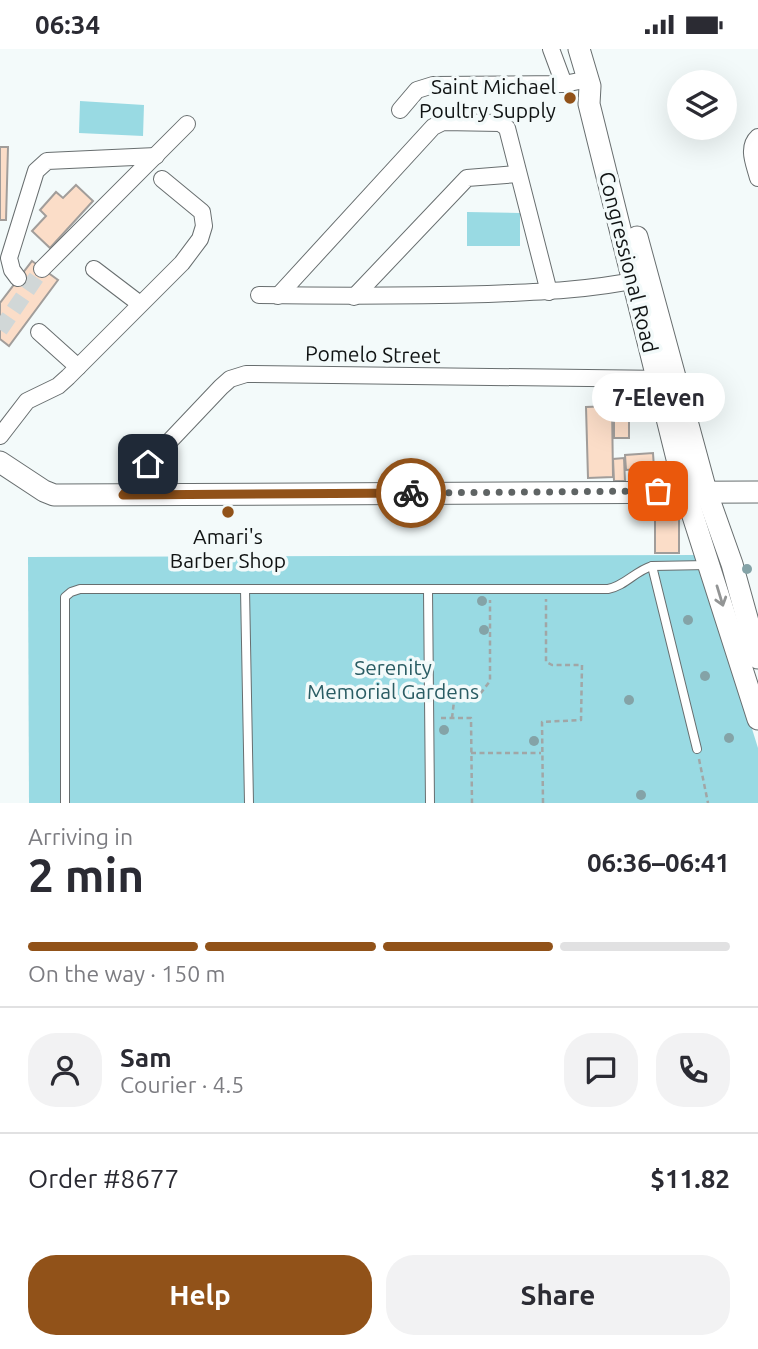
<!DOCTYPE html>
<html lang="en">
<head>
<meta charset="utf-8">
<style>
	:root { --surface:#fff; --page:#f2f2f3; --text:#2b2b33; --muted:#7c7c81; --line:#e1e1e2; --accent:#915219 }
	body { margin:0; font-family:Ubuntu,sans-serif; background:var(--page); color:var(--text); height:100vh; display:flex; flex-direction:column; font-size:26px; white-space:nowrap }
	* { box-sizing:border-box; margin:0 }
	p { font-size:23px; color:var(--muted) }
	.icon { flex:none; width:38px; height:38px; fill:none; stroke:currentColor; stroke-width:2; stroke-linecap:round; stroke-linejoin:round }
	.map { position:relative; height:754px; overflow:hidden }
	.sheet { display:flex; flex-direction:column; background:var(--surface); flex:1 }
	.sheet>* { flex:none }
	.tools { position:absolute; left:667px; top:21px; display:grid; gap:14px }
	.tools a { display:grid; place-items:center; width:70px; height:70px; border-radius:50%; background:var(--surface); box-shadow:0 7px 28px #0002; font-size:35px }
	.pin { position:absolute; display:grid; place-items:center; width:60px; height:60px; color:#fff; margin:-30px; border-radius:14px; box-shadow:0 4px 10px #0006 }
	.courier { position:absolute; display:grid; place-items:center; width:70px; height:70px; margin:-35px; border:5px solid #915219; border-radius:50%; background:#fff; color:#222; box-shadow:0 2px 9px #0007 }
	.bubble { position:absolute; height:49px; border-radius:24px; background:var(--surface); box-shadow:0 7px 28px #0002; font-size:23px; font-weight:700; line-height:49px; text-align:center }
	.overview em { font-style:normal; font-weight:700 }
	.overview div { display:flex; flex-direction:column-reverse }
	.overview { display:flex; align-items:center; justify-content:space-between; height:119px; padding:0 28px }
	h1 { font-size:46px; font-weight:700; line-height:52px }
	.bar { display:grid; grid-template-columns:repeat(4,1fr); gap:10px 7px; align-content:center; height:84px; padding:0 28px }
	.bar i { height:9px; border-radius:5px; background:var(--line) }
	.bar .selected { background:var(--accent) }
	.bar p { grid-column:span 4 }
	.line { display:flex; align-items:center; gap:18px; padding:0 28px; border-top:2px solid var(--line) }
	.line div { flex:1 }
	.round { display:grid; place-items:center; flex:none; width:74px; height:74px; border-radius:28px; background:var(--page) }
	.cta { display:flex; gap:14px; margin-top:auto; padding:14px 28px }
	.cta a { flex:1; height:80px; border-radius:28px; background:var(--accent); color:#fff; font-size:28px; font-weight:700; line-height:80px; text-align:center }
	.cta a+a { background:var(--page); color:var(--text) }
	.status { display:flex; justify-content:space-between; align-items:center; height:49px; padding:0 35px; background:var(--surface); direction:ltr }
	.status svg { height:19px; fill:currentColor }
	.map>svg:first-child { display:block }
</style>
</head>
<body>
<div class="status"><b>06:34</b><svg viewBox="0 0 49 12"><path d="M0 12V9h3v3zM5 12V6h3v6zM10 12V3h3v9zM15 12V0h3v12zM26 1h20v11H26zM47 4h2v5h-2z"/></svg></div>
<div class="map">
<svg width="758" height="754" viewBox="0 0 758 754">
	<rect width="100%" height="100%" fill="#f3fafa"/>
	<g fill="#99dae3">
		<polygon points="80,52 144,56 143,87 79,84"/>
		<polygon points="467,163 520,164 520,197 467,197"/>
		<polygon points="698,506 758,699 758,754 29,754 28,508"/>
	</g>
	<g fill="#fbddc8" stroke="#a19d9a" stroke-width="2">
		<polygon points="0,98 8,98 6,171 0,171"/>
		<polygon points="76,136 93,152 50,199 32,182 46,167 40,161 56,143 63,149"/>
		<polygon points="32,212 58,231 9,297 0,290 0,254"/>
		<rect x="614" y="355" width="15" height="34"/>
		<polygon points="612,357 613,428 588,429 586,358"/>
		<polygon points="653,404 654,419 626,421 625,406"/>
		<polygon points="624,409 625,432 614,432 613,410"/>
		<rect x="655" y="461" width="24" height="43"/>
	</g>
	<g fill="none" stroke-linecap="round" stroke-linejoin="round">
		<polyline stroke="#d1d7d7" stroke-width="16" stroke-dasharray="16 8" stroke-linecap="butt" points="0,281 42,220"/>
		<g stroke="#686e6f" stroke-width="10">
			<g id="lane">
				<polyline points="652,517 697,700"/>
				<polyline points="245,540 249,754"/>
				<polyline points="428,541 430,754"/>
				<path d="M65,754V548L71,543L80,540H608C625,537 635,522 652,517L708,516"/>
			</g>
		</g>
		<g stroke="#686e6f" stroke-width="18">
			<g id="street">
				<polyline points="551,0 564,35"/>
				<polyline points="400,61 417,41 433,36 564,35 589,30"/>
				<path d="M758,88C746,99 755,116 758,129"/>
				<polyline points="42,220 187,75"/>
				<polyline points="94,220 140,255"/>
				<polyline points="18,229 12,221 9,209 36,122 47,112 156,107"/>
				<path d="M259,246C335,247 412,247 488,245C540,243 591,241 642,230"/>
				<polyline points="278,247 433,78 443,73 500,74 507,79 549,243"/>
				<polyline points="354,248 467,129 518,125"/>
				<polyline points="39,283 78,318"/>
				<polyline points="0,387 27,352 58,337 68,328 182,214 200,190 204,177 202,163 162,130"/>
				<polyline points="123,446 148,415 221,338 230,330 246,325 668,330"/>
			</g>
		</g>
		<g stroke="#686e6f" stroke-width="23">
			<g id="secondary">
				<polyline points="579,0 590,37 589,55 685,442 758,670"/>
				<polyline points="637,188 706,442 732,515 758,609"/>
				<polyline points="0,413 44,442 54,446 758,443"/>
			</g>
		</g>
		<g stroke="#a1a6a6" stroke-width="2.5" stroke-dasharray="5 3.5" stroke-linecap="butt">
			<polyline points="441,669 471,669 472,754"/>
			<polyline points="452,669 455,644 480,645 490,632 490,551"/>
			<polyline points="471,704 541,704"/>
			<polyline points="699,710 708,754"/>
			<polyline points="543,754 542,673 581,671 582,616 552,616 546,613 546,550"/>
		</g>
		<use href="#lane" stroke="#fff" stroke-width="8"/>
		<use href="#street" stroke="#fff" stroke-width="16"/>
		<use href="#secondary" stroke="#fff" stroke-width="21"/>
	</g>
	<g fill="#84a3a7">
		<circle cx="747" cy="520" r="5"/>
		<circle cx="482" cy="552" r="5"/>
		<circle cx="688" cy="571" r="5"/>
		<circle cx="484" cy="581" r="5"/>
		<circle cx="705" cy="627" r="5"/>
		<circle cx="629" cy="651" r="5"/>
		<circle cx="444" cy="681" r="5"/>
		<circle cx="729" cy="689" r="5"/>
		<circle cx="534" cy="692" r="5"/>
		<circle cx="641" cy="746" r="5"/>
	</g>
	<defs><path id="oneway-shaft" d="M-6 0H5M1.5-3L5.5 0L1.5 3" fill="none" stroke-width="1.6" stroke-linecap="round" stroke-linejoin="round" transform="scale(1.75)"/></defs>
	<use stroke="#939595" href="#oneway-shaft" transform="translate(720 547) rotate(73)"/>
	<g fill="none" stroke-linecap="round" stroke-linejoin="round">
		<polyline stroke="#5f6464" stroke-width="7" stroke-dasharray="0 12.6" points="411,444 658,442"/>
		<polyline stroke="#915219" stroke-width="9" points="148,415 123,446 411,444"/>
	</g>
	<g fill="#915219" stroke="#f3fafa" stroke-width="2.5">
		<circle cx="570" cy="49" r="7"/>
		<circle cx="228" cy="463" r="7"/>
	</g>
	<g text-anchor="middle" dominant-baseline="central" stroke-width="7" stroke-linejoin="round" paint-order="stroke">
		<g font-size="21" fill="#101313" stroke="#f3fafa" text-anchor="end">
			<text x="556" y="37">Saint Michael<tspan x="556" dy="24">Poultry Supply</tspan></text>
			<text x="228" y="487" text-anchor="middle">Amari's<tspan x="228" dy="24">Barber Shop</tspan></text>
		</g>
		<g font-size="21" fill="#101313" stroke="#f3fafa">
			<text transform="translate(629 213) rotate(76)">Congressional Road</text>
			<text transform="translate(373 305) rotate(1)">Pomelo Street</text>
		</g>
		<g font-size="21" fill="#2a5c63" stroke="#f3fafa">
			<text x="393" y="618">Serenity<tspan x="393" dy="24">Memorial Gardens</tspan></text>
		</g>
	</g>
</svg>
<div class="tools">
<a><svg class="icon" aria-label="layers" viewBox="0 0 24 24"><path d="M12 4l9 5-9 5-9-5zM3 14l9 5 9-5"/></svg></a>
</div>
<div class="pin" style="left:658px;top:442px;background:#ea580c"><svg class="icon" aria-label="bag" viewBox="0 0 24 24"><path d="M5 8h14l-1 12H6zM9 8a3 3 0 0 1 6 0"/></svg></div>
<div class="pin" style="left:148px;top:415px;background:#1f2937"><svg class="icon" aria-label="home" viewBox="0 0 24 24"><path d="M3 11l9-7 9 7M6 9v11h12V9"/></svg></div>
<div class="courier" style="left:411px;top:444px"><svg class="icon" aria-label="bike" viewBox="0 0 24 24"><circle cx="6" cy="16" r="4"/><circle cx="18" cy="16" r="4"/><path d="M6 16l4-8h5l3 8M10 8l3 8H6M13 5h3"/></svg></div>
<div class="bubble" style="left:592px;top:324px;width:133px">7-Eleven</div>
</div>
<section class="sheet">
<div class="overview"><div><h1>2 min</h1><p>Arriving in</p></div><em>06:36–06:41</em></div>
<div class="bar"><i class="selected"></i><i class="selected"></i><i class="selected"></i><i></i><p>On the way · 150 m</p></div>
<div class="line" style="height:126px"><a class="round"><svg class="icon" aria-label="person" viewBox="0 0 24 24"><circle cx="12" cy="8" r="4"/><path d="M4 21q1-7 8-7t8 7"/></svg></a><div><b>Sam</b><p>Courier · 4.5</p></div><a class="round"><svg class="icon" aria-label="chat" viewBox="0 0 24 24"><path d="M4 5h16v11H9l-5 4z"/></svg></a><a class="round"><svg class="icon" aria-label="phone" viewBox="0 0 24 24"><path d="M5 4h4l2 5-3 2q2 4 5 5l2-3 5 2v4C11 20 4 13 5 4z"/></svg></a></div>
<div class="line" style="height:91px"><div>Order #8677</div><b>$11.82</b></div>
<div class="cta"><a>Help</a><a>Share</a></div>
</section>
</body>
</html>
